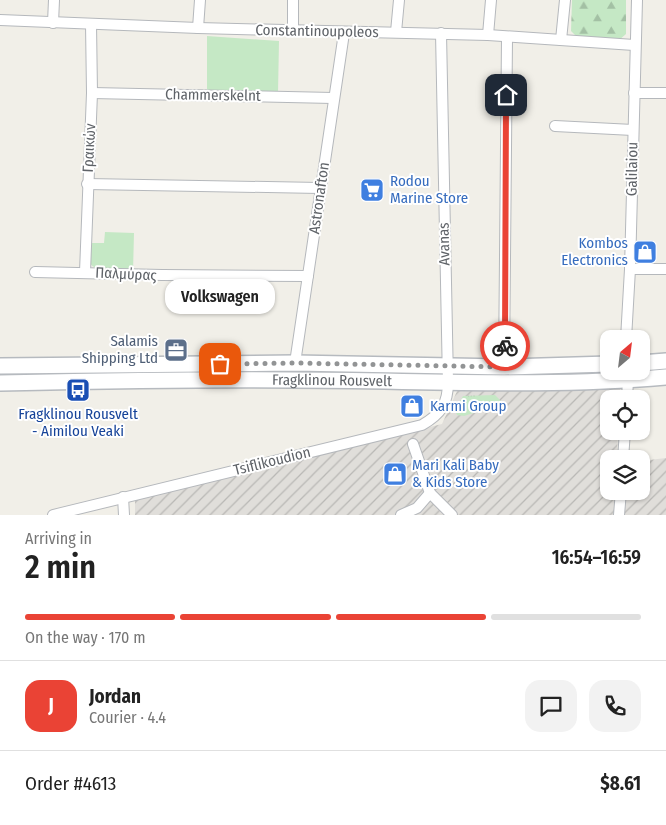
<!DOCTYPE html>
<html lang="en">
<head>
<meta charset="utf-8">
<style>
	:root { --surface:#fff; --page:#f2f2f2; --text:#222; --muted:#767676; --line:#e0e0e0; --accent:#ea4335 }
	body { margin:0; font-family:"Fira Sans Condensed",sans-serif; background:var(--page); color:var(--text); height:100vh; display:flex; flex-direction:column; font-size:19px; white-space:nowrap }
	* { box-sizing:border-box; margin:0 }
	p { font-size:16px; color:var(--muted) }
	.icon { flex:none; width:28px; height:28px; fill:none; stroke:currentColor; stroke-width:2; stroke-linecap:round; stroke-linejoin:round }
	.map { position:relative; height:515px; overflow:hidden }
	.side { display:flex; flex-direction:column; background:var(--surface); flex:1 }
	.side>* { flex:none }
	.needle { width:32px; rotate:28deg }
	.tools { position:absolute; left:600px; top:330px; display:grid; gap:10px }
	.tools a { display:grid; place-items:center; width:50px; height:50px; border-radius:10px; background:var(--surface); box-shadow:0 1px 4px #0004; font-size:25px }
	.pin { position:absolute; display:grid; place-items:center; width:42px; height:42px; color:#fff; margin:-21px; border-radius:10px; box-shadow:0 2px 8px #0006 }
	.courier { position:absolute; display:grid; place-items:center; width:50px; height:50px; margin:-25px; border:4px solid #ea4335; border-radius:50%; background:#fff; color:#222; box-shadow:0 1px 6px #0007 }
	.bubble { position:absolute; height:35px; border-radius:15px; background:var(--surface); box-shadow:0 1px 4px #0004; font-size:16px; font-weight:600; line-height:35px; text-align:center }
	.overview em { font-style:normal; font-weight:600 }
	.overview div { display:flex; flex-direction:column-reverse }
	.overview { display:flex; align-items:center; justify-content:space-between; height:85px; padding:0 25px }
	h1 { font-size:32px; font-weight:600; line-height:38px }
	.bar { display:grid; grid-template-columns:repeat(4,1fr); gap:8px 5px; align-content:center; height:60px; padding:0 25px }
	.bar i { height:6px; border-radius:4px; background:var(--line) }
	.bar .selected { background:var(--accent) }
	.bar p { grid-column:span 4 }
	.line { display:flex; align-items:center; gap:12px; padding:0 25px; border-top:1px solid var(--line) }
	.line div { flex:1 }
	.round { display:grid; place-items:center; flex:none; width:52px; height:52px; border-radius:15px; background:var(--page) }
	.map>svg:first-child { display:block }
</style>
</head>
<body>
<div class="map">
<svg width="666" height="515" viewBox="0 0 666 515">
	<defs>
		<pattern id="industrial-furrows" width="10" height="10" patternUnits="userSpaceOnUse" patternTransform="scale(1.25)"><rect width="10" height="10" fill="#e0deda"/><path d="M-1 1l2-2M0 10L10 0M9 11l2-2" fill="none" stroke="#b9b8b5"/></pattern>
		<pattern id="grass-tufts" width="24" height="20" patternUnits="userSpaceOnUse" patternTransform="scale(1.25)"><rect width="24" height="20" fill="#c5e8c5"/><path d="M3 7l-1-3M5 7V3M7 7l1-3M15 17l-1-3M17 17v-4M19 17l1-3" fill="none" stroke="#a3c0a4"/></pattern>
		<pattern id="forest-firs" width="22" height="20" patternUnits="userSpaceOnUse" patternTransform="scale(1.25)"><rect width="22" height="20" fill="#c5e8c5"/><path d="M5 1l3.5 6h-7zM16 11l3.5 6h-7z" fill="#a3c0a4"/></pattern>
	</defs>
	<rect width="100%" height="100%" fill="#f1efe8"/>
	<polygon fill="url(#industrial-furrows)" points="620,386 620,399 609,399 609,431 618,431 617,459 609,459 609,491 641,491 641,461 666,458 666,515 135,515 135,500 442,424 458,389"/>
	<polygon fill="url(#grass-tufts)" points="495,395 501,401 499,405 464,416 457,415 455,410 463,396"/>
	<polygon fill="url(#forest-firs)" points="572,0 626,0 626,34 618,41 579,39 571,31"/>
	<g fill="#c5e8c5">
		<polygon points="207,36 279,41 278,93 207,92"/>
		<path d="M105,232L134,233L133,272C122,271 95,273 90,263C87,258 89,248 89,243H104Z"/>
	</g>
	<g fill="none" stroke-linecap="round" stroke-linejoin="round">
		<g stroke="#b5b8bc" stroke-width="12">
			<g id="minor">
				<polyline points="0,20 198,28 488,35 634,45"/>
				<polyline points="53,23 54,0"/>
				<polyline points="198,28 200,0"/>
				<polyline points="293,31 293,0"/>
				<polyline points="396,32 399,0"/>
				<polyline points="488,35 491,0"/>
				<polyline points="561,40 565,0"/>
				<polyline points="92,93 333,98"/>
				<polyline points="634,93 666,93"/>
				<polyline points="555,126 633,130"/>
				<polyline points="87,184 320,188"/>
				<polyline points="630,269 666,269"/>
				<polyline points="35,272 162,275 308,276"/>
				<polyline points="85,272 92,93 91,24"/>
				<polyline points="626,339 630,269 637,0"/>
				<polyline points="295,363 344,33"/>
				<polyline points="504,367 507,38"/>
				<polyline points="627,399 628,380"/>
				<polyline points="413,444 430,493 452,515"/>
				<polyline points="623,459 625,431"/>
				<polyline points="123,497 124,515"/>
				<path d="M53,515L422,425C441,414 448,404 448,382L441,33"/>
				<polyline points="401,515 417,508 430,493"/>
				<polyline points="619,515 621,491"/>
			</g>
		</g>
		<g stroke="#b6babf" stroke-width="18">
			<g id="secondary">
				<polyline points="641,363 666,361"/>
				<polyline points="0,366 295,363 504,367 609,364"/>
				<path id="s1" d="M0,383C97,381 194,379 291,380C416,380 542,388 666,377"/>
			</g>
		</g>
		<use href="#minor" stroke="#fff" stroke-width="10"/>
		<use href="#secondary" stroke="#fff" stroke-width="15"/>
	</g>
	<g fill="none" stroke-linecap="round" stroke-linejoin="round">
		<polyline stroke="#929495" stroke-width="5" stroke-dasharray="0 9" points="220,364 295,363 504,367 505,346"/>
		<polyline stroke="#ea4335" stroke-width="6" points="505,346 506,95"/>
	</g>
	<defs>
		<g id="supermarket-square" transform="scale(1.25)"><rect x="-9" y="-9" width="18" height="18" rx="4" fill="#3f7fe0" stroke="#fff"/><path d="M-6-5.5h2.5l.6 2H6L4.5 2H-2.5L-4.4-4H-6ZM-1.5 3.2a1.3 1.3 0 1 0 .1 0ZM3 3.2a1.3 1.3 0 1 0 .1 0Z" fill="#fff"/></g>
		<g id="shop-square" transform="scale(1.25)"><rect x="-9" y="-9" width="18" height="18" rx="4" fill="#3f7fe0" stroke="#fff"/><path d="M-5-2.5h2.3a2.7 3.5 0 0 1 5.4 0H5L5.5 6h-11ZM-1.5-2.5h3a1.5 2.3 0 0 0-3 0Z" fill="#fff"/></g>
		<g id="office-square" transform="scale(1.25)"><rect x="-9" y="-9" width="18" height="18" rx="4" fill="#5c6f8a" stroke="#fff"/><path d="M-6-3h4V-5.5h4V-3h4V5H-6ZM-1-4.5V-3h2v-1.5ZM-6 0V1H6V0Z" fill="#fff"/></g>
		<g id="bus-square" transform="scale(1.25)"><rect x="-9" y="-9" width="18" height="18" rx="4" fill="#1a4fb4" stroke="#fff"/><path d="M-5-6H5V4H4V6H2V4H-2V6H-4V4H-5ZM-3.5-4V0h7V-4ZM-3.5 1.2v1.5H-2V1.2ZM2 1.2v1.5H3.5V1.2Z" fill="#fff"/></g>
	</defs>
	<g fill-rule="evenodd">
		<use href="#supermarket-square" x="372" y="190"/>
		<use href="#shop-square" x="645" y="252"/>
		<use href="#office-square" x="176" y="350"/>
		<use href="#bus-square" x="78" y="390"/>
		<use href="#shop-square" x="412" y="406"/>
		<use href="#shop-square" x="395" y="474"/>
	</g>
	<g text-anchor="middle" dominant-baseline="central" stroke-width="4" stroke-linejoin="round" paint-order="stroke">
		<g font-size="15" fill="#5f6368" stroke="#fff">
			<text transform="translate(317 31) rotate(1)">Constantinoupoleos</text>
			<text transform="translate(213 95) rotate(1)">Chammerskelnt</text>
			<text transform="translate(89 148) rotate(-87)">Γραικών</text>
			<text transform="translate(632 169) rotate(-89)">Galilaiou</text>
			<text transform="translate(319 198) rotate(-82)">Astronafton</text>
			<text transform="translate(444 244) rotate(-91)">Avanas</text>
			<text transform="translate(126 274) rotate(3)">Παλμύρας</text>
			<text stroke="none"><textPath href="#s1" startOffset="332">Fragklinou Rousvelt</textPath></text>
			<text transform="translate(272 461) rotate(-14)">Tsiflikoudion</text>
		</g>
		<g font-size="15" fill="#366cbe" stroke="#fff" text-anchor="start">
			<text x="390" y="181">Rodou<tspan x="390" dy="17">Marine Store</tspan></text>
			<text x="628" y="243" text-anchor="end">Kombos<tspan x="628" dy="17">Electronics</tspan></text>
			<text x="430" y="406">Karmi Group</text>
			<text x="412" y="465">Mari Kali Baby<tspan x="412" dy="17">&amp; Kids Store</tspan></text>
		</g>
		<g font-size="15" fill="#4e5e75" stroke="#fff" text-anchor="end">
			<text x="158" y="341">Salamis<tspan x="158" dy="17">Shipping Ltd</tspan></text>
		</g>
		<g font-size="15" fill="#164399" stroke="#fff">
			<text x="78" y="414">Fragklinou Rousvelt<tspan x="78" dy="17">- Aimilou Veaki</tspan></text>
		</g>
	</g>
</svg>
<div class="tools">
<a><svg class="needle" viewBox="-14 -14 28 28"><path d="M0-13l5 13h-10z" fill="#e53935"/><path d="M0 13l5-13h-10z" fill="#767676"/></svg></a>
<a><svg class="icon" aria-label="locate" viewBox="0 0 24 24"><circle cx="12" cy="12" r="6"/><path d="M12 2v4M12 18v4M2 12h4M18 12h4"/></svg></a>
<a><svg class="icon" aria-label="layers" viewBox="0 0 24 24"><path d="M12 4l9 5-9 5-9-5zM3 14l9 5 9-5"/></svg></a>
</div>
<div class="pin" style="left:220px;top:364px;background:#ea580c"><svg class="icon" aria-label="bag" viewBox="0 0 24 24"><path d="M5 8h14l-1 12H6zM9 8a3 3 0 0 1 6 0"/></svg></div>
<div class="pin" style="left:506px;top:95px;background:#1f2937"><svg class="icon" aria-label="home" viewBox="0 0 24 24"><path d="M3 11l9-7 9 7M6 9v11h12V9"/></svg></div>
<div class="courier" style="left:505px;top:346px"><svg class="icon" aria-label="bike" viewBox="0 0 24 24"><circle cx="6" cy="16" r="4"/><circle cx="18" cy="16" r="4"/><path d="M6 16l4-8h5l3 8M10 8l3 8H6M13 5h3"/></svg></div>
<div class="bubble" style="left:165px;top:279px;width:110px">Volkswagen</div>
</div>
<section class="side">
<div class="overview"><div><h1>2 min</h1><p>Arriving in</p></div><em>16:54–16:59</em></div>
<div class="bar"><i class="selected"></i><i class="selected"></i><i class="selected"></i><i></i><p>On the way · 170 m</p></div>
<div class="line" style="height:90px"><b class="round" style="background:var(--accent);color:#fff">J</b><div><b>Jordan</b><p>Courier · 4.4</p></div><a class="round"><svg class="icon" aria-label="chat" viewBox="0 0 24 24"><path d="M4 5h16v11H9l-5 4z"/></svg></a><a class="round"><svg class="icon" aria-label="phone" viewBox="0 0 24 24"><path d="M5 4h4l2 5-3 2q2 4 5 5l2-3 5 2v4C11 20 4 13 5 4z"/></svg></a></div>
<div class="line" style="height:65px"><div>Order #4613</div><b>$8.61</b></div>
</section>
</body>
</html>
